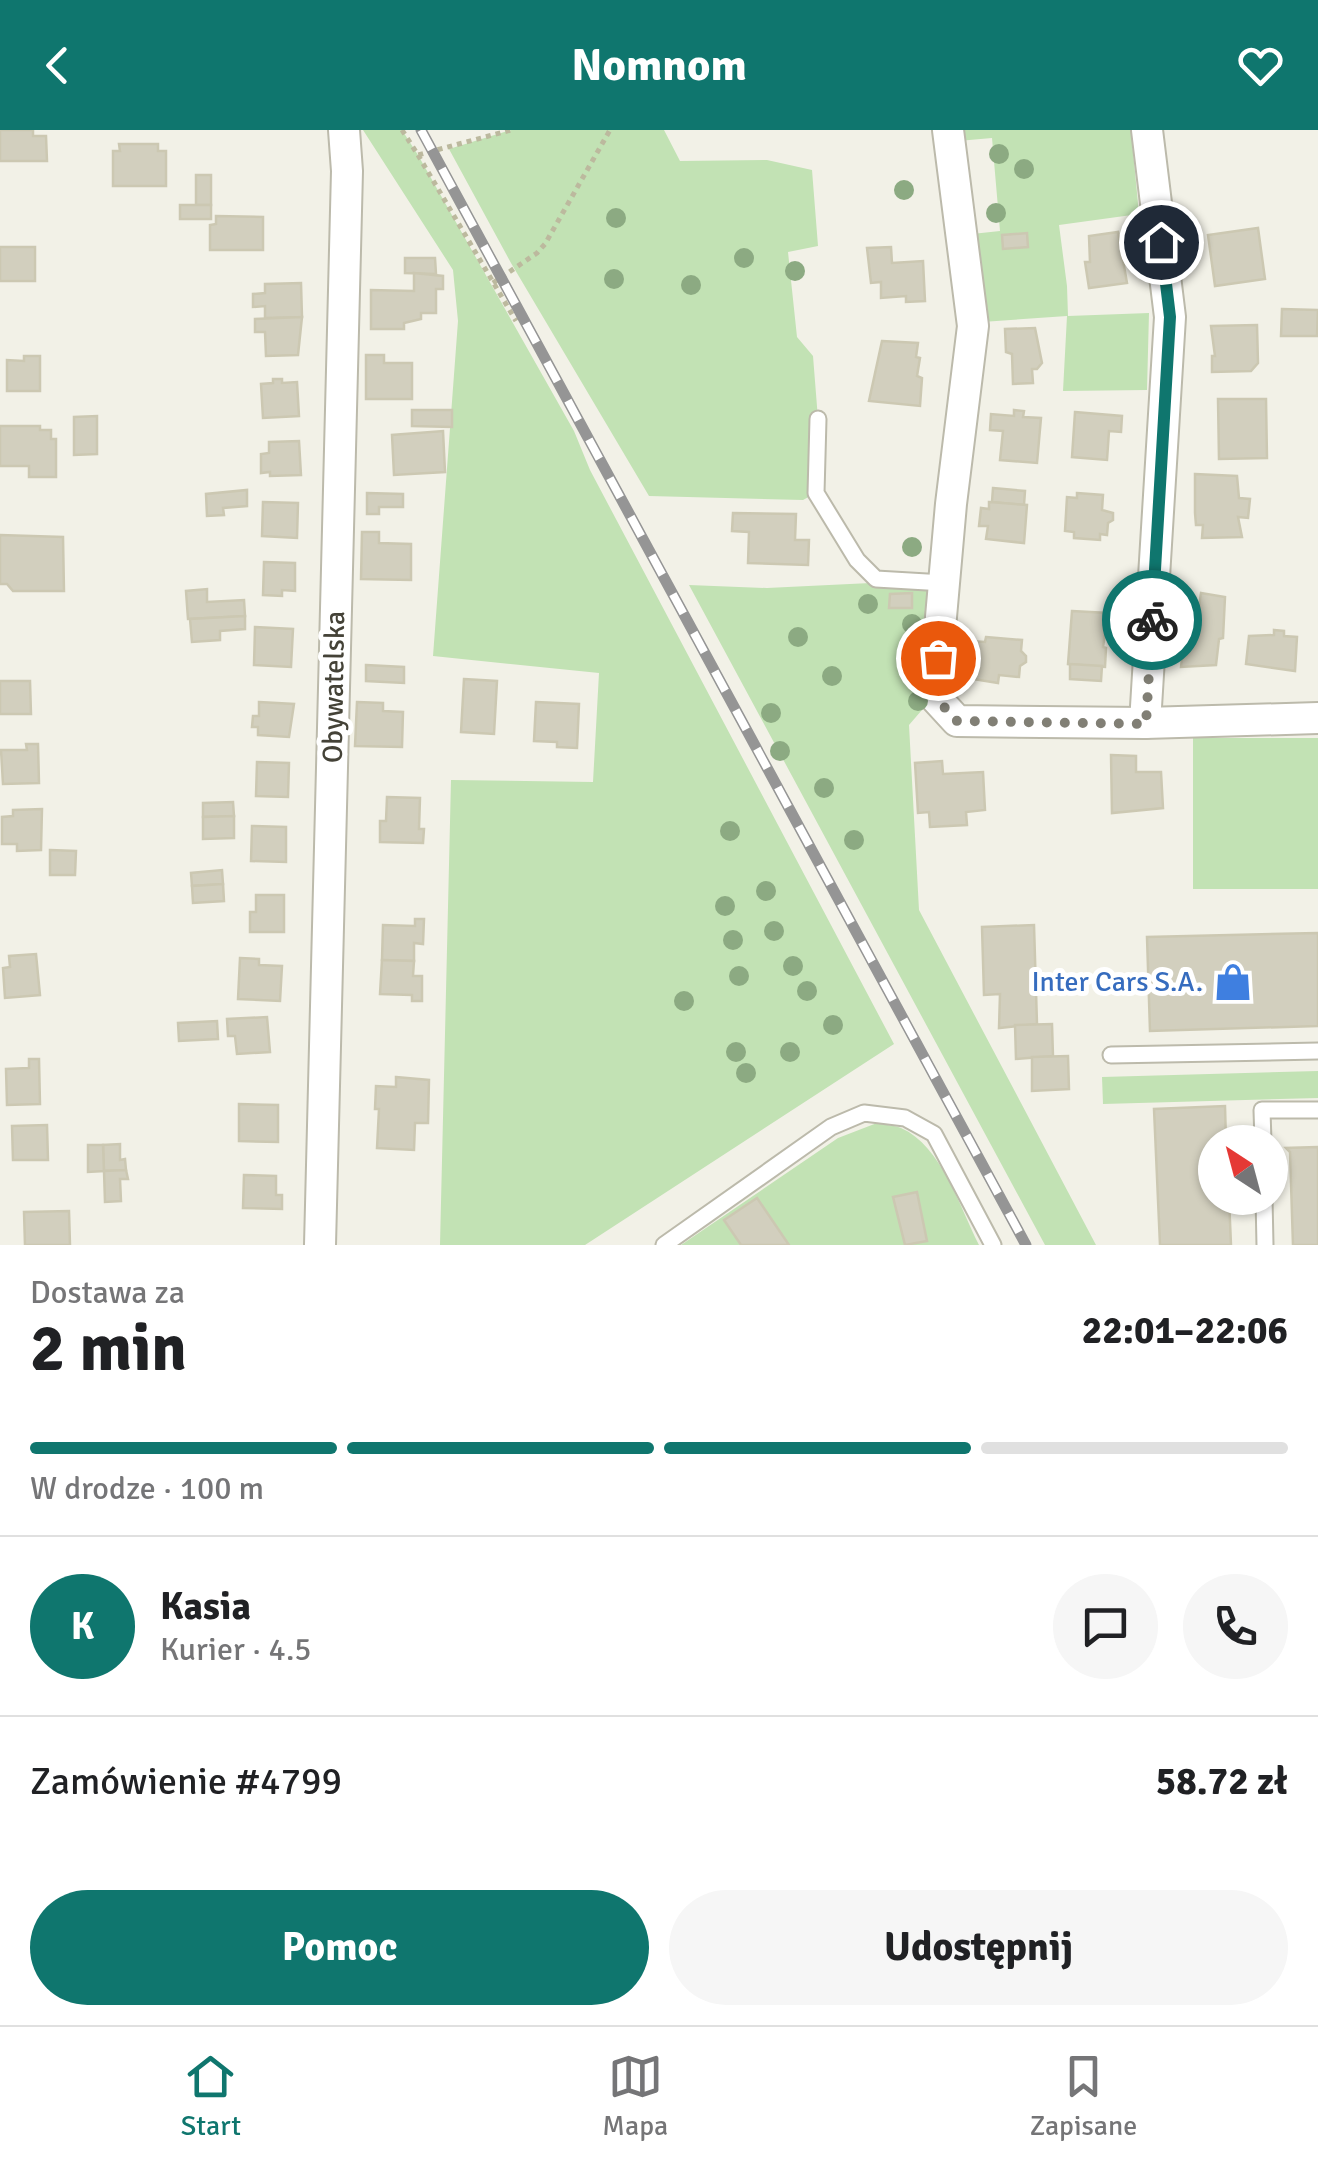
<!DOCTYPE html>
<html lang="pl">
<head>
<meta charset="utf-8">
<style>
	:root { --surface:#fff; --page:#f6f6f6; --text:#202124; --muted:#757577; --line:#e0e0e0; --accent:#0f766e }
	body { margin:0; font-family:Signika,sans-serif; background:var(--page); color:var(--text); height:100vh; display:flex; flex-direction:column; font-size:38px; white-space:nowrap }
	* { box-sizing:border-box; margin:0 }
	p { font-size:32px; color:var(--muted) }
	.icon { flex:none; width:55px; height:55px; fill:none; stroke:currentColor; stroke-width:2; stroke-linecap:round; stroke-linejoin:round }
	.map { position:relative; height:1115px; overflow:hidden }
	.panel { display:flex; flex-direction:column; background:var(--surface); flex:1 }
	.panel>* { flex:none }
	.needle { width:65px; rotate:324deg }
	.controls { position:absolute; left:1198px; top:995px; display:grid; gap:20px }
	.controls a { display:grid; place-items:center; width:90px; height:90px; border-radius:50%; background:var(--surface); box-shadow:0 2px 8px #0004; font-size:50px }
	.pin { position:absolute; display:grid; place-items:center; width:85px; height:85px; color:#fff; margin:-42px; border:5px solid #fff; border-radius:50%; box-shadow:0 2px 10px #0007 }
	.courier { position:absolute; display:grid; place-items:center; width:100px; height:100px; margin:-50px; border:8px solid #0f766e; border-radius:50%; background:#fff; color:#222; box-shadow:0 2px 12px #0007 }
	.summary em { font-style:normal; font-weight:800 }
	.summary div { display:flex; flex-direction:column-reverse }
	.summary { display:flex; align-items:center; justify-content:space-between; height:170px; padding:0 30px }
	h1 { font-size:65px; font-weight:800; line-height:75px }
	.bar { display:grid; grid-template-columns:repeat(4,1fr); gap:15px 10px; align-content:center; height:120px; padding:0 30px }
	.bar i { height:12px; border-radius:8px; background:var(--line) }
	.bar .active { background:var(--accent) }
	.bar p { grid-column:span 4 }
	.line { display:flex; align-items:center; gap:25px; padding:0 30px; border-top:2px solid var(--line) }
	.line div { flex:1 }
	.round { display:grid; place-items:center; flex:none; width:105px; height:105px; border-radius:52px; background:var(--page) }
	.cta { display:flex; gap:20px; margin-top:auto; padding:20px 30px }
	.cta a { flex:1; height:115px; border-radius:60px; background:var(--accent); color:#fff; font-size:40px; font-weight:800; line-height:115px; text-align:center }
	.cta a+a { background:var(--page); color:var(--text) }
	header { display:flex; justify-content:space-between; align-items:center; height:130px; padding:0 30px; background:var(--accent); color:#fff; font-size:45px; font-weight:800 }
	.tabs { display:flex; justify-content:space-around; align-items:center; height:140px; border-top:2px solid var(--line); background:var(--surface); font-size:28px; color:var(--muted) }
	.tabs a { display:grid; justify-items:center; gap:5px }
	.tabs .active { color:var(--accent) }
	.map>svg:first-child { display:block }
</style>
</head>
<body>
<header><svg class="icon" aria-label="back" viewBox="0 0 24 24"><path d="M15 5l-7 7 7 7"/></svg>Nomnom<svg class="icon" aria-label="heart" viewBox="0 0 24 24"><path d="M12 20l-8-8c-3-5 5-10 8-4 3-6 11-1 8 4z"/></svg></header>
<div class="map">
<svg width="1318" height="1115" viewBox="0 0 1318 1115">
	<rect width="100%" height="100%" fill="#f2f1e7"/>
	<g fill="#c2e2b4">
		<polygon points="363,0 402,0 418,25 574,301 590,340 894,914 585,1115 440,1115 451,650 593,652 599,543 433,526 458,191 453,140"/>
		<polygon points="511,0 664,0 680,31 767,30 812,40 818,116 788,122 797,207 813,226 818,289 816,363 803,370 649,366 511,133 449,19"/>
		<polygon points="958,0 1131,0 1139,84 1059,95 1067,156 1068,186 1149,183 1147,260 1063,261 1067,186 982,192 972,104 1000,101 992,8 958,11"/>
		<polygon points="912,451 944,453 934,566 909,595 919,780 1096,1115 1045,1115 689,455 767,458"/>
		<rect x="1193" y="608" width="125" height="151"/>
		<polygon points="1318,941 1318,968 1103,974 1102,947"/>
		<path d="M877,993C884,995 894,995 901,998C942,1016 960,1078 979,1115H681L838,1008Z"/>
	</g>
	<g fill="#d2cfbe" stroke="#ccc8b2" stroke-width="2.5">
		<polygon points="0,0 33,0 33,6 46,6 47,31 0,31"/>
		<polygon points="119,14 158,14 158,21 166,21 166,56 113,56 113,21 120,21"/>
		<rect x="196" y="45" width="15" height="30"/>
		<rect x="180" y="75" width="31" height="14"/>
		<polygon points="216,86 263,87 263,120 210,120 210,95 216,94"/>
		<polygon points="1258,98 1265,149 1215,156 1208,105"/>
		<polygon points="1118,102 1127,153 1089,158 1085,132 1090,132 1089,106"/>
		<polygon points="1027,103 1028,117 1003,119 1002,105"/>
		<rect x="0" y="117" width="35" height="34"/>
		<polygon points="891,117 892,133 923,131 925,171 906,172 906,166 881,168 881,152 871,153 867,118"/>
		<polygon points="405,128 435,128 436,144 405,143"/>
		<polygon points="414,143 443,146 443,159 436,159 436,183 421,183 421,189 404,193 404,199 371,199 371,160 414,161"/>
		<polygon points="301,153 302,187 265,188 265,176 253,177 253,164 265,163 265,154"/>
		<polygon points="1282,179 1318,180 1317,206 1281,206"/>
		<polygon points="302,187 298,225 266,226 265,202 255,202 255,189"/>
		<polygon points="1257,195 1258,233 1251,241 1212,242 1212,226 1215,226 1211,196"/>
		<polygon points="1035,198 1042,233 1037,239 1032,239 1033,253 1013,254 1012,224 1006,222 1005,199"/>
		<polygon points="882,211 918,213 916,227 920,228 917,246 922,248 920,276 869,271"/>
		<polygon points="366,225 384,225 384,233 412,233 412,269 366,269"/>
		<polygon points="24,226 40,226 40,261 7,261 7,230 24,231"/>
		<polygon points="273,249 282,249 282,253 297,252 299,286 263,288 261,254 273,253"/>
		<polygon points="1218,269 1266,269 1267,328 1219,329"/>
		<polygon points="412,280 452,280 452,297 412,296"/>
		<polygon points="1014,280 1024,281 1023,287 1041,288 1037,333 1000,330 1003,301 990,300 991,284 1014,286"/>
		<polygon points="1075,282 1122,286 1121,302 1109,301 1107,330 1072,327"/>
		<polygon points="97,286 97,324 74,325 74,287"/>
		<polygon points="0,296 40,296 40,300 51,300 51,309 56,309 56,347 29,347 29,336 0,336"/>
		<polygon points="443,301 445,342 394,345 392,305"/>
		<polygon points="299,311 301,345 270,346 270,342 261,343 261,324 269,323 269,312"/>
		<polygon points="1195,344 1237,346 1239,368 1250,369 1248,388 1238,387 1242,407 1202,408 1203,395 1196,395 1195,383"/>
		<polygon points="993,358 1025,361 1024,375 992,372"/>
		<polygon points="247,360 247,376 223,378 224,385 207,386 206,364"/>
		<polygon points="367,363 403,364 403,377 379,377 379,384 367,384"/>
		<polygon points="1077,363 1103,365 1102,380 1113,383 1113,390 1108,393 1107,405 1100,404 1100,410 1074,408 1074,402 1065,401 1067,367 1077,368"/>
		<polygon points="263,372 298,373 297,408 262,406"/>
		<polygon points="989,372 1027,375 1024,413 986,409 988,396 979,396 981,378 989,379"/>
		<polygon points="733,383 796,384 795,410 809,410 808,435 748,433 749,402 732,401"/>
		<polygon points="362,402 379,402 379,413 411,414 411,450 361,449"/>
		<polygon points="0,405 63,407 64,461 13,461 7,454 0,454"/>
		<polygon points="264,432 295,433 295,461 282,460 282,466 263,465"/>
		<polygon points="207,459 207,472 244,470 245,486 188,489 186,461"/>
		<polygon points="912,463 912,478 889,478 890,464"/>
		<polygon points="1201,463 1225,467 1223,508 1219,509 1216,535 1181,537 1185,504 1190,504 1192,477 1199,477"/>
		<polygon points="1072,481 1108,483 1103,517 1106,518 1105,537 1068,534"/>
		<polygon points="245,486 245,499 220,501 220,510 192,512 190,489"/>
		<polygon points="255,497 293,499 291,537 254,535"/>
		<polygon points="1274,500 1284,501 1284,506 1297,507 1295,541 1246,534 1249,506 1274,505"/>
		<polygon points="986,507 1022,510 1021,521 1026,526 1026,532 1020,536 1019,547 999,545 998,553 967,548 971,511 985,512"/>
		<polygon points="1070,534 1102,536 1101,551 1070,549"/>
		<polygon points="366,535 404,537 404,553 366,551"/>
		<polygon points="464,549 497,551 494,604 461,602"/>
		<polygon points="0,551 30,551 31,584 0,584"/>
		<polygon points="259,572 294,574 289,607 258,605 258,597 252,597 253,586 259,586"/>
		<polygon points="357,572 383,573 383,581 403,582 402,617 355,616"/>
		<polygon points="536,572 579,574 577,618 557,617 557,612 534,611"/>
		<polygon points="26,614 38,614 39,653 3,654 1,620 27,620"/>
		<polygon points="1111,625 1136,626 1136,642 1161,642 1163,678 1112,683"/>
		<polygon points="942,631 943,644 983,642 985,680 966,682 967,695 930,697 929,682 918,683 915,633"/>
		<polygon points="257,632 289,633 288,667 256,666"/>
		<polygon points="387,667 420,668 419,699 424,699 423,713 380,712 380,691 386,691"/>
		<polygon points="233,672 234,686 203,687 203,673"/>
		<polygon points="42,679 41,720 17,721 17,714 2,714 2,687 13,686 13,680"/>
		<polygon points="234,686 234,708 203,709 203,687"/>
		<polygon points="252,696 286,697 286,732 251,731"/>
		<polygon points="50,720 76,721 75,745 50,745"/>
		<polygon points="222,740 223,754 192,756 191,743"/>
		<polygon points="223,754 224,771 193,773 192,756"/>
		<polygon points="256,765 284,765 284,802 250,802 250,782 256,782"/>
		<polygon points="415,789 424,789 423,814 414,813 414,831 382,830 383,795 415,796"/>
		<polygon points="1034,795 1037,894 999,898 1000,864 984,865 982,797"/>
		<polygon points="1318,803 1318,896 1150,901 1147,807"/>
		<polygon points="36,824 40,865 5,868 3,838 10,837 9,826"/>
		<polygon points="240,828 259,829 259,835 282,836 280,871 238,869"/>
		<polygon points="382,830 414,831 413,846 422,846 422,871 412,871 412,865 380,864"/>
		<polygon points="267,887 270,922 237,924 235,906 228,906 227,889"/>
		<polygon points="217,891 218,909 179,911 178,893"/>
		<polygon points="1052,894 1053,926 1016,929 1015,895"/>
		<polygon points="1068,926 1069,959 1032,961 1032,927"/>
		<polygon points="29,929 39,929 40,974 7,975 6,939 29,938"/>
		<polygon points="396,947 429,950 428,993 415,993 414,1020 377,1018 379,979 375,979 376,956 396,957"/>
		<polygon points="239,974 278,975 278,1012 239,1011"/>
		<polygon points="1225,976 1226,1012 1215,1012 1215,1068 1229,1068 1231,1115 1160,1115 1154,979"/>
		<polygon points="47,995 48,1030 13,1030 12,996"/>
		<polygon points="120,1014 120,1030 125,1029 126,1040 104,1041 103,1015"/>
		<polygon points="88,1015 103,1015 104,1041 88,1042"/>
		<polygon points="1318,1017 1318,1115 1293,1115 1290,1022 1286,1018"/>
		<polygon points="126,1040 128,1049 120,1049 121,1071 105,1072 104,1041"/>
		<polygon points="244,1045 276,1046 276,1065 282,1065 282,1079 243,1078"/>
		<polygon points="917,1062 927,1111 905,1115 893,1067"/>
		<polygon points="757,1068 789,1115 741,1115 724,1090"/>
		<polygon points="69,1081 70,1115 25,1115 24,1082"/>
	</g>
	<g fill="none" stroke-linecap="round" stroke-linejoin="round">
		<g stroke="#bcbaab" stroke-width="19">
			<g id="service">
				<polyline points="818,289 816,363 857,430 876,449 944,453"/>
				<polyline points="1111,925 1318,921"/>
				<polyline points="1263,1012 1262,980 1318,980"/>
				<polyline points="1264,1068 1265,1115"/>
				<polyline points="664,1115 831,997 864,983 905,988 934,1004 993,1115"/>
			</g>
		</g>
		<g stroke="#bcbaab" stroke-width="34">
			<g id="minor">
				<polyline points="948,0 973,196 951,374 934,566 957,591 1145,593 1318,588"/>
				<polyline points="1145,593 1170,187 1147,0"/>
				<polyline points="320,1115 347,41 344,0"/>
			</g>
		</g>
		<g stroke="#bcb99e" stroke-width="5" stroke-dasharray="5 5" stroke-linecap="butt">
			<polyline points="402,0 418,25 511,0"/>
			<polyline points="418,25 516,191"/>
			<polyline points="493,153 537,123 545,114 610,0"/>
		</g>
		<use href="#service" stroke="#fff" stroke-width="15"/>
		<use href="#minor" stroke="#fff" stroke-width="30"/>
		<g stroke="#959595" stroke-width="11">
			<polyline id="rail" points="421,0 1026,1115"/>
		</g>
		<use href="#rail" stroke="#fff" stroke-width="8" stroke-dasharray="22" stroke-linecap="butt"/>
	</g>
	<g fill="#8caa82">
		<circle cx="999" cy="24" r="10"/>
		<circle cx="1024" cy="39" r="10"/>
		<circle cx="904" cy="60" r="10"/>
		<circle cx="996" cy="83" r="10"/>
		<circle cx="616" cy="88" r="10"/>
		<circle cx="744" cy="128" r="10"/>
		<circle cx="795" cy="141" r="10"/>
		<circle cx="614" cy="149" r="10"/>
		<circle cx="691" cy="155" r="10"/>
		<circle cx="912" cy="417" r="10"/>
		<circle cx="868" cy="474" r="10"/>
		<circle cx="912" cy="494" r="10"/>
		<circle cx="798" cy="507" r="10"/>
		<circle cx="832" cy="546" r="10"/>
		<circle cx="918" cy="571" r="10"/>
		<circle cx="771" cy="583" r="10"/>
		<circle cx="780" cy="621" r="10"/>
		<circle cx="824" cy="658" r="10"/>
		<circle cx="730" cy="701" r="10"/>
		<circle cx="854" cy="710" r="10"/>
		<circle cx="766" cy="761" r="10"/>
		<circle cx="725" cy="776" r="10"/>
		<circle cx="774" cy="801" r="10"/>
		<circle cx="733" cy="810" r="10"/>
		<circle cx="793" cy="836" r="10"/>
		<circle cx="739" cy="846" r="10"/>
		<circle cx="807" cy="861" r="10"/>
		<circle cx="684" cy="871" r="10"/>
		<circle cx="833" cy="895" r="10"/>
		<circle cx="736" cy="922" r="10"/>
		<circle cx="790" cy="922" r="10"/>
		<circle cx="746" cy="943" r="10"/>
	</g>
	<g fill="none" stroke-linecap="round" stroke-linejoin="round">
		<polyline stroke="#817f75" stroke-width="10" stroke-dasharray="0 18" points="938,528 934,566 957,591 1146,594 1152,490"/>
		<polyline stroke="#0f766e" stroke-width="12" points="1152,490 1170,187 1161,112"/>
	</g>
	<defs>
		<g id="shop-bare" transform="scale(3)"><path d="M-5-2.5h2.3a2.7 3.5 0 0 1 5.4 0H5L5.5 6h-11ZM-1.5-2.5h3a1.5 2.3 0 0 0-3 0Z" fill="#3f7fe0" stroke="#fff" stroke-width="2.5" paint-order="stroke"/></g>
	</defs>
	<g fill-rule="evenodd">
		<use href="#shop-bare" x="1233" y="852"/>
	</g>
	<g text-anchor="middle" dominant-baseline="central" stroke-width="10" stroke-linejoin="round" paint-order="stroke">
		<g font-size="28" fill="#444237" stroke="#fff">
			<text transform="translate(334 557) rotate(-89)">Obywatelska</text>
		</g>
		<g font-size="28" fill="#366cbe" stroke="#fff" text-anchor="end">
			<text x="1203" y="852">Inter Cars S.A.</text>
		</g>
	</g>
</svg>
<div class="controls">
<a><svg class="needle" viewBox="-14 -14 28 28"><path d="M0-13l5 13h-10z" fill="#e53935"/><path d="M0 13l5-13h-10z" fill="#757577"/></svg></a>
</div>
<div class="pin" style="left:938px;top:528px;background:#ea580c"><svg class="icon" aria-label="bag" viewBox="0 0 24 24"><path d="M5 8h14l-1 12H6zM9 8a3 3 0 0 1 6 0"/></svg></div>
<div class="pin" style="left:1161px;top:112px;background:#1f2937"><svg class="icon" aria-label="home" viewBox="0 0 24 24"><path d="M3 11l9-7 9 7M6 9v11h12V9"/></svg></div>
<div class="courier" style="left:1152px;top:490px"><svg class="icon" aria-label="bike" viewBox="0 0 24 24"><circle cx="6" cy="16" r="4"/><circle cx="18" cy="16" r="4"/><path d="M6 16l4-8h5l3 8M10 8l3 8H6M13 5h3"/></svg></div>
</div>
<section class="panel">
<div class="summary"><div><h1>2 min</h1><p>Dostawa za</p></div><em>22:01–22:06</em></div>
<div class="bar"><i class="active"></i><i class="active"></i><i class="active"></i><i></i><p>W drodze · 100 m</p></div>
<div class="line" style="height:180px"><b class="round" style="background:var(--accent);color:#fff">K</b><div><b>Kasia</b><p>Kurier · 4.5</p></div><a class="round"><svg class="icon" aria-label="chat" viewBox="0 0 24 24"><path d="M4 5h16v11H9l-5 4z"/></svg></a><a class="round"><svg class="icon" aria-label="phone" viewBox="0 0 24 24"><path d="M5 4h4l2 5-3 2q2 4 5 5l2-3 5 2v4C11 20 4 13 5 4z"/></svg></a></div>
<div class="line" style="height:130px"><div>Zamówienie #4799</div><b>58.72 zł</b></div>
<div class="cta"><a>Pomoc</a><a>Udostępnij</a></div>
</section>
<nav class="tabs">
<a class="active"><svg class="icon" aria-label="home" viewBox="0 0 24 24"><path d="M3 11l9-7 9 7M6 9v11h12V9"/></svg>Start</a>
<a><svg class="icon" aria-label="map" viewBox="0 0 24 24"><path d="M3 6l6-2 6 2 6-2v14l-6 2-6-2-6 2zM9 4v14M15 6v14"/></svg>Mapa</a>
<a><svg class="icon" aria-label="saved" viewBox="0 0 24 24"><path d="M7 4h10v16l-5-4-5 4z"/></svg>Zapisane</a>
</nav>
</body>
</html>
